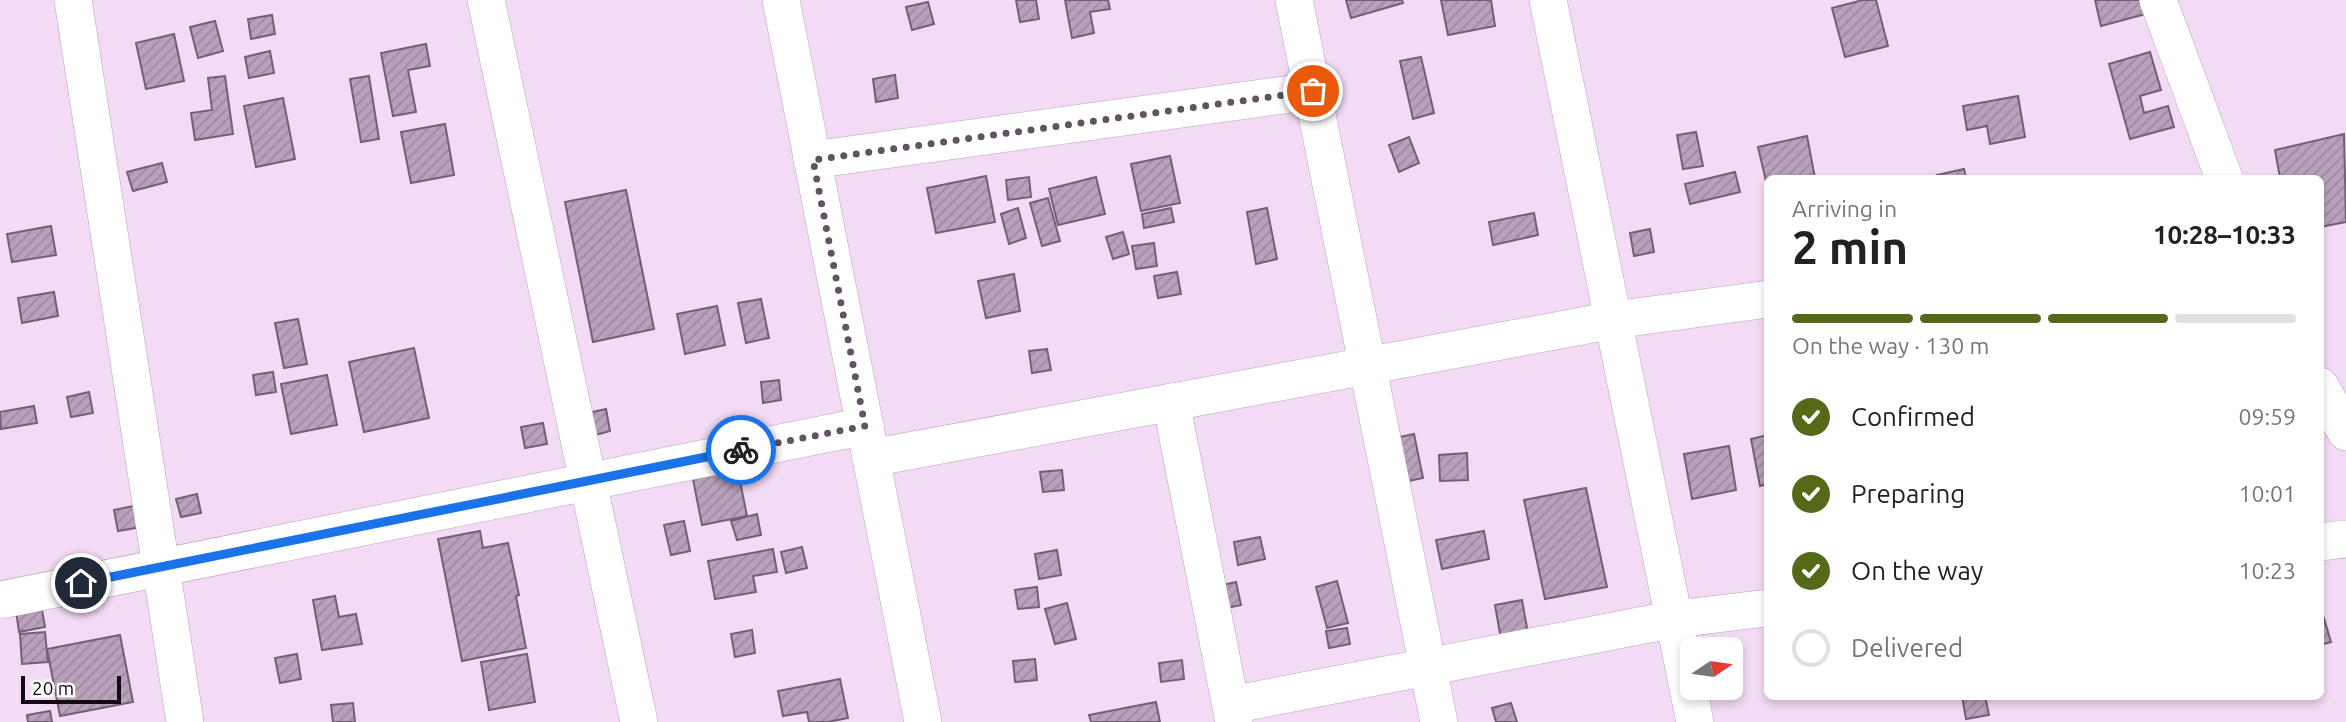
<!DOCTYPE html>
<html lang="en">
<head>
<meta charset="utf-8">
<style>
	:root { --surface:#fff; --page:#f2f2f2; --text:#222; --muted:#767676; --line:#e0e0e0; --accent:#556a19 }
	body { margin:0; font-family:Ubuntu,sans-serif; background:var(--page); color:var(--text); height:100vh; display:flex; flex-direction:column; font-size:26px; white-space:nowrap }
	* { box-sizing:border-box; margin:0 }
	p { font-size:23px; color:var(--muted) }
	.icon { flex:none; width:38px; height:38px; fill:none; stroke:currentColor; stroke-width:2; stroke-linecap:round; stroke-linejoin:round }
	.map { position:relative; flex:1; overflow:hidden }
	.sheet { position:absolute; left:1764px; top:175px; width:560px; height:525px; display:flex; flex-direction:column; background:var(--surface); border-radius:10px; box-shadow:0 4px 10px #0003 }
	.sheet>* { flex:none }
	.needle { width:46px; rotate:77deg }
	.buttons { position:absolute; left:1680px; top:637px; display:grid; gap:14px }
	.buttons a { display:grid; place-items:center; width:63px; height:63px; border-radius:10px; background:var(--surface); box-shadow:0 4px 10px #0003; font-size:35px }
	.scale { position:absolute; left:21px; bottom:18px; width:100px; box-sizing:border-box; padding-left:7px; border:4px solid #120a13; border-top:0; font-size:19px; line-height:24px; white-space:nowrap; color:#120a13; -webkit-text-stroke:5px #fff; paint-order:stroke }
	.pin { position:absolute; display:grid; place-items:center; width:60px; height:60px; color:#fff; margin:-30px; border:4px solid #fff; border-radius:50%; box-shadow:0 2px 7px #0007 }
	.courier { position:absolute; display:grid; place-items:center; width:70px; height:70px; margin:-35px; border:5px solid #1a73e8; border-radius:50%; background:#fff; color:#222; box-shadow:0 2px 9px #0007 }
	.headline em { font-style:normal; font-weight:700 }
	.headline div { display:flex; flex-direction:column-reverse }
	.headline { display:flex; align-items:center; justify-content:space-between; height:119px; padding:0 28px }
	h1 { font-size:46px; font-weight:700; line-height:52px }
	.bar { display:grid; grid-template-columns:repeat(4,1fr); gap:10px 7px; align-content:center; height:84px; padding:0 28px }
	.bar i { height:9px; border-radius:5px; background:var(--line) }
	.bar .active { background:var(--accent) }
	.bar p { grid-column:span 4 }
	ol { padding:0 28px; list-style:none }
	li { display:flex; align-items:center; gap:21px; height:77px }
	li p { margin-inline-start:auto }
	li .icon { padding:7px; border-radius:50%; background:var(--accent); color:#fff; stroke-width:4 }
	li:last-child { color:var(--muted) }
	li i { width:38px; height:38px; border:4px solid var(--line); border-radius:50% }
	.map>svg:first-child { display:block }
</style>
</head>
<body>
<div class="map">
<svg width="2346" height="722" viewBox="0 0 2346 722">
	<defs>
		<pattern id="building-hatch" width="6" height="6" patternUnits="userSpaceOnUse" patternTransform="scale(1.75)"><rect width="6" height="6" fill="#b9a1bb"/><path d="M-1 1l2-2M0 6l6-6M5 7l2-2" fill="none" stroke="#9e89a0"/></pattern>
	</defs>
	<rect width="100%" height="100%" fill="#f3daf5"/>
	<g fill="url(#building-hatch)" stroke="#755f77" stroke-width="2">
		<polygon points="1016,0 1036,0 1039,19 1020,22"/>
		<polygon points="1065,0 1108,0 1110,9 1090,12 1094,33 1072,38"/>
		<polygon points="1346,0 1402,0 1403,3 1351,18"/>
		<polygon points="1441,0 1491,0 1495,26 1448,35"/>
		<polygon points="1863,0 1876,0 1888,46 1845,57 1832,8"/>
		<polygon points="2095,0 2150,0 2153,12 2101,26"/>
		<polygon points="928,2 934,24 912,30 906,7"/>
		<polygon points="272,15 275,34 251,39 248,19"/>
		<polygon points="215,21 223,51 198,58 190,27"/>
		<polygon points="174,34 184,81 146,89 136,43"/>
		<polygon points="426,44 430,66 408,70 416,112 393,116 381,53"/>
		<polygon points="270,51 274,73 249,78 245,57"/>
		<polygon points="2150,52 2161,90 2140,96 2144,113 2168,106 2174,127 2130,139 2109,64"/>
		<polygon points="1421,57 1434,113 1413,119 1400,61"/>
		<polygon points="895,75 898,98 876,102 873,79"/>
		<polygon points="225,76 233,134 195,140 191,113 212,110 208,78"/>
		<polygon points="369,76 379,139 361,142 350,79"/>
		<polygon points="2018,96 2025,137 1990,144 1987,126 1967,130 1963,106"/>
		<polygon points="283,98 295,159 256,167 244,106"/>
		<polygon points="445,124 454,175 411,183 401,132"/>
		<polygon points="1696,132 1703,166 1683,169 1677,135"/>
		<polygon points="2344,134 2346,222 2320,227 2320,178 2280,178 2275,150"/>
		<polygon points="1807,136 1815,178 1768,178 1768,190 1758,147"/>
		<polygon points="1409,137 1419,163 1399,172 1389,145"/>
		<polygon points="1170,156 1180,203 1141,211 1131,164"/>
		<polygon points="162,163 167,182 133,191 127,172"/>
		<polygon points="1964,169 1966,178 1938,178 1937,175"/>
		<polygon points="1735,172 1740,192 1690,204 1685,184"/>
		<polygon points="986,176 995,222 936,233 927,188"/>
		<polygon points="1029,177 1031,197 1008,200 1006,180"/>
		<polygon points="1096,177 1105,214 1058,225 1049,189"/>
		<polygon points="626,190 654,329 593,342 565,202"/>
		<polygon points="1048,198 1060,241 1042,246 1030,203"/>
		<polygon points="1018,208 1026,238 1009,244 1001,214"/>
		<polygon points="1171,208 1174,222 1144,228 1142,214"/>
		<polygon points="1267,208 1277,259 1256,264 1247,212"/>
		<polygon points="1534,213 1538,235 1493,245 1489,222"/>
		<polygon points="51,226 56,255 12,262 7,234"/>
		<polygon points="1650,229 1654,252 1634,256 1630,233"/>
		<polygon points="1123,232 1129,254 1113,259 1106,237"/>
		<polygon points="1154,243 1157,266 1136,269 1132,246"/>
		<polygon points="1177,272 1181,294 1158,298 1154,276"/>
		<polygon points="1014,274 1020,311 986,318 978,281"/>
		<polygon points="54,292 58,316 22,323 18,298"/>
		<polygon points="761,299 769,338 746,343 738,303"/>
		<polygon points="717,306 725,345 685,354 677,314"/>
		<polygon points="298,319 307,364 284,368 275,323"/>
		<polygon points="414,348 429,418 364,432 349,362"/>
		<polygon points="1047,349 1051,370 1032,373 1029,351"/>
		<polygon points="273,372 276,392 256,395 253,375"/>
		<polygon points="327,375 337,425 291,434 281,384"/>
		<polygon points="779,380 781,400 763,403 761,382"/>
		<polygon points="89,392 93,413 71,417 67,397"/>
		<polygon points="34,406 37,423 1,429 0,412"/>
		<polygon points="606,409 610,431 588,437 583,414"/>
		<polygon points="543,423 547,444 525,448 521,427"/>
		<polygon points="1414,434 1423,478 1399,483 1391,439"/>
		<polygon points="1768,435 1768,484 1760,486 1751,439"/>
		<polygon points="1729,446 1736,490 1692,499 1684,454"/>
		<polygon points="1467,453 1468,480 1440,481 1439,455"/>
		<polygon points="737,466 747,516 702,525 692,474"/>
		<polygon points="1062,470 1064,490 1043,492 1040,472"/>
		<polygon points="1586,488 1607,587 1545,599 1524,500"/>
		<polygon points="197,494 201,513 181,517 176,499"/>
		<polygon points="138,505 142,527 118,531 114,510"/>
		<polygon points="757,514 761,535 737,540 731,521"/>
		<polygon points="684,521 690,551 671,555 664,525"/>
		<polygon points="480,531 483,548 508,543 519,595 516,596 526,648 462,661 438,539"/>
		<polygon points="1484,531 1489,559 1442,569 1436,540"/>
		<polygon points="1260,537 1265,559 1238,565 1234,542"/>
		<polygon points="802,547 807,568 786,573 781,552"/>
		<polygon points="773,549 777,572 753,576 756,592 715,599 708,561"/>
		<polygon points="1057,550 1061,575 1039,579 1035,554"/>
		<polygon points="1337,581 1348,623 1327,628 1316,587"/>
		<polygon points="1236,582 1241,605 1222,609 1218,586"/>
		<polygon points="1037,587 1039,607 1018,609 1015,590"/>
		<polygon points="335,596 339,617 356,614 362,644 322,650 313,600"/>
		<polygon points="40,599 45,627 19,632 15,604"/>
		<polygon points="1522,600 1529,639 1502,645 1495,605"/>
		<polygon points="1067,603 1076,639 1055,644 1045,609"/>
		<polygon points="2320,605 2331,642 2320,645"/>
		<polygon points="1347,628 1350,644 1329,648 1326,631"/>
		<polygon points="752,630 755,653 735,657 731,634"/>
		<polygon points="45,632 48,662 22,664 20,634"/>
		<polygon points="120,635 133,702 60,716 47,649"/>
		<polygon points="297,654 301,679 280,683 275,658"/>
		<polygon points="527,654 535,702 489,710 481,662"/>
		<polygon points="1035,659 1037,680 1015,682 1013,661"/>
		<polygon points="1182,660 1184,679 1161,682 1159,663"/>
		<polygon points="840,679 848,718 828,722 809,722 807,712 783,716 778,691"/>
		<polygon points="1962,696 1985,696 1989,715 1966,719"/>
		<polygon points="1156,702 1160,722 1091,722 1089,715"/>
		<polygon points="353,703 355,722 333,722 331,705"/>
		<polygon points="1511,703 1517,722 1496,722 1492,708"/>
		<polygon points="50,711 52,722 28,722 27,715"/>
	</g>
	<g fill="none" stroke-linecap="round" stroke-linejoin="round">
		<g stroke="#b9a1bb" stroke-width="38">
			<g id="street">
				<polyline points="73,0 185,722"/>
				<polyline points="486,0 639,722"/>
				<polyline points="781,0 923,722"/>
				<polyline points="1294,0 1439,722"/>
				<polyline points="1548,0 1695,722"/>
				<polyline points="2158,0 2224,178"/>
				<polyline points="812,160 1313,91"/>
				<polyline points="2320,386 2346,432"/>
				<polyline points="1171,402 1234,722"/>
				<polyline points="871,458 1614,320 1768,299"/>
				<polyline points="2320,542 2346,539"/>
				<polyline points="0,600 865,426"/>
				<polyline points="1231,705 1675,619 1768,608"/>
			</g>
		</g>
		<use href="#street" stroke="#fff" stroke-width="37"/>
	</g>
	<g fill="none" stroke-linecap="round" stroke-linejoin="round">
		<polyline stroke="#615362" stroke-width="7" stroke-dasharray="0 12.6" points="741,450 865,426 813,160 1313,91"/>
		<polyline stroke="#1a73e8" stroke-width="9" points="81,583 741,450"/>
	</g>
</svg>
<div class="buttons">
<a><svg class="needle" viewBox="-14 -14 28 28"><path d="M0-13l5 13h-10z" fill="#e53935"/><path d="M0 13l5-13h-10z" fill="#767676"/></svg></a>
</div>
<div class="scale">20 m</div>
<div class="pin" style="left:1313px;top:91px;background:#ea580c"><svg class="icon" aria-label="bag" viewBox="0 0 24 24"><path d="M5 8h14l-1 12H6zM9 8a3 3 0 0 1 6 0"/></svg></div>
<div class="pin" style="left:81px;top:583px;background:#1f2937"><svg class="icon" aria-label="home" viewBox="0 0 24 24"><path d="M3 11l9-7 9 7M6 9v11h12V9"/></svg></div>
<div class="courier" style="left:741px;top:450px"><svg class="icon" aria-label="bike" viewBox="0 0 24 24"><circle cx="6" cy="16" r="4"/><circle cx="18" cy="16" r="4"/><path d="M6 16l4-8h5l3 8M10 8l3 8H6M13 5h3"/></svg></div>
<section class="sheet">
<div class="headline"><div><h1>2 min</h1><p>Arriving in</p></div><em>10:28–10:33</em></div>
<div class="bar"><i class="active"></i><i class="active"></i><i class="active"></i><i></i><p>On the way · 130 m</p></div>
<ol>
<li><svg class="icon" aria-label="check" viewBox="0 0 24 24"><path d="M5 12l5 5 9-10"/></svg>Confirmed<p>09:59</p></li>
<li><svg class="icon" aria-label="check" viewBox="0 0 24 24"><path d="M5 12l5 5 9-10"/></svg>Preparing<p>10:01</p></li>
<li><svg class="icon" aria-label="check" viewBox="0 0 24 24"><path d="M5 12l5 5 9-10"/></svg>On the way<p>10:23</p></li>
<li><i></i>Delivered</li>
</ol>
</section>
</div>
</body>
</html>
